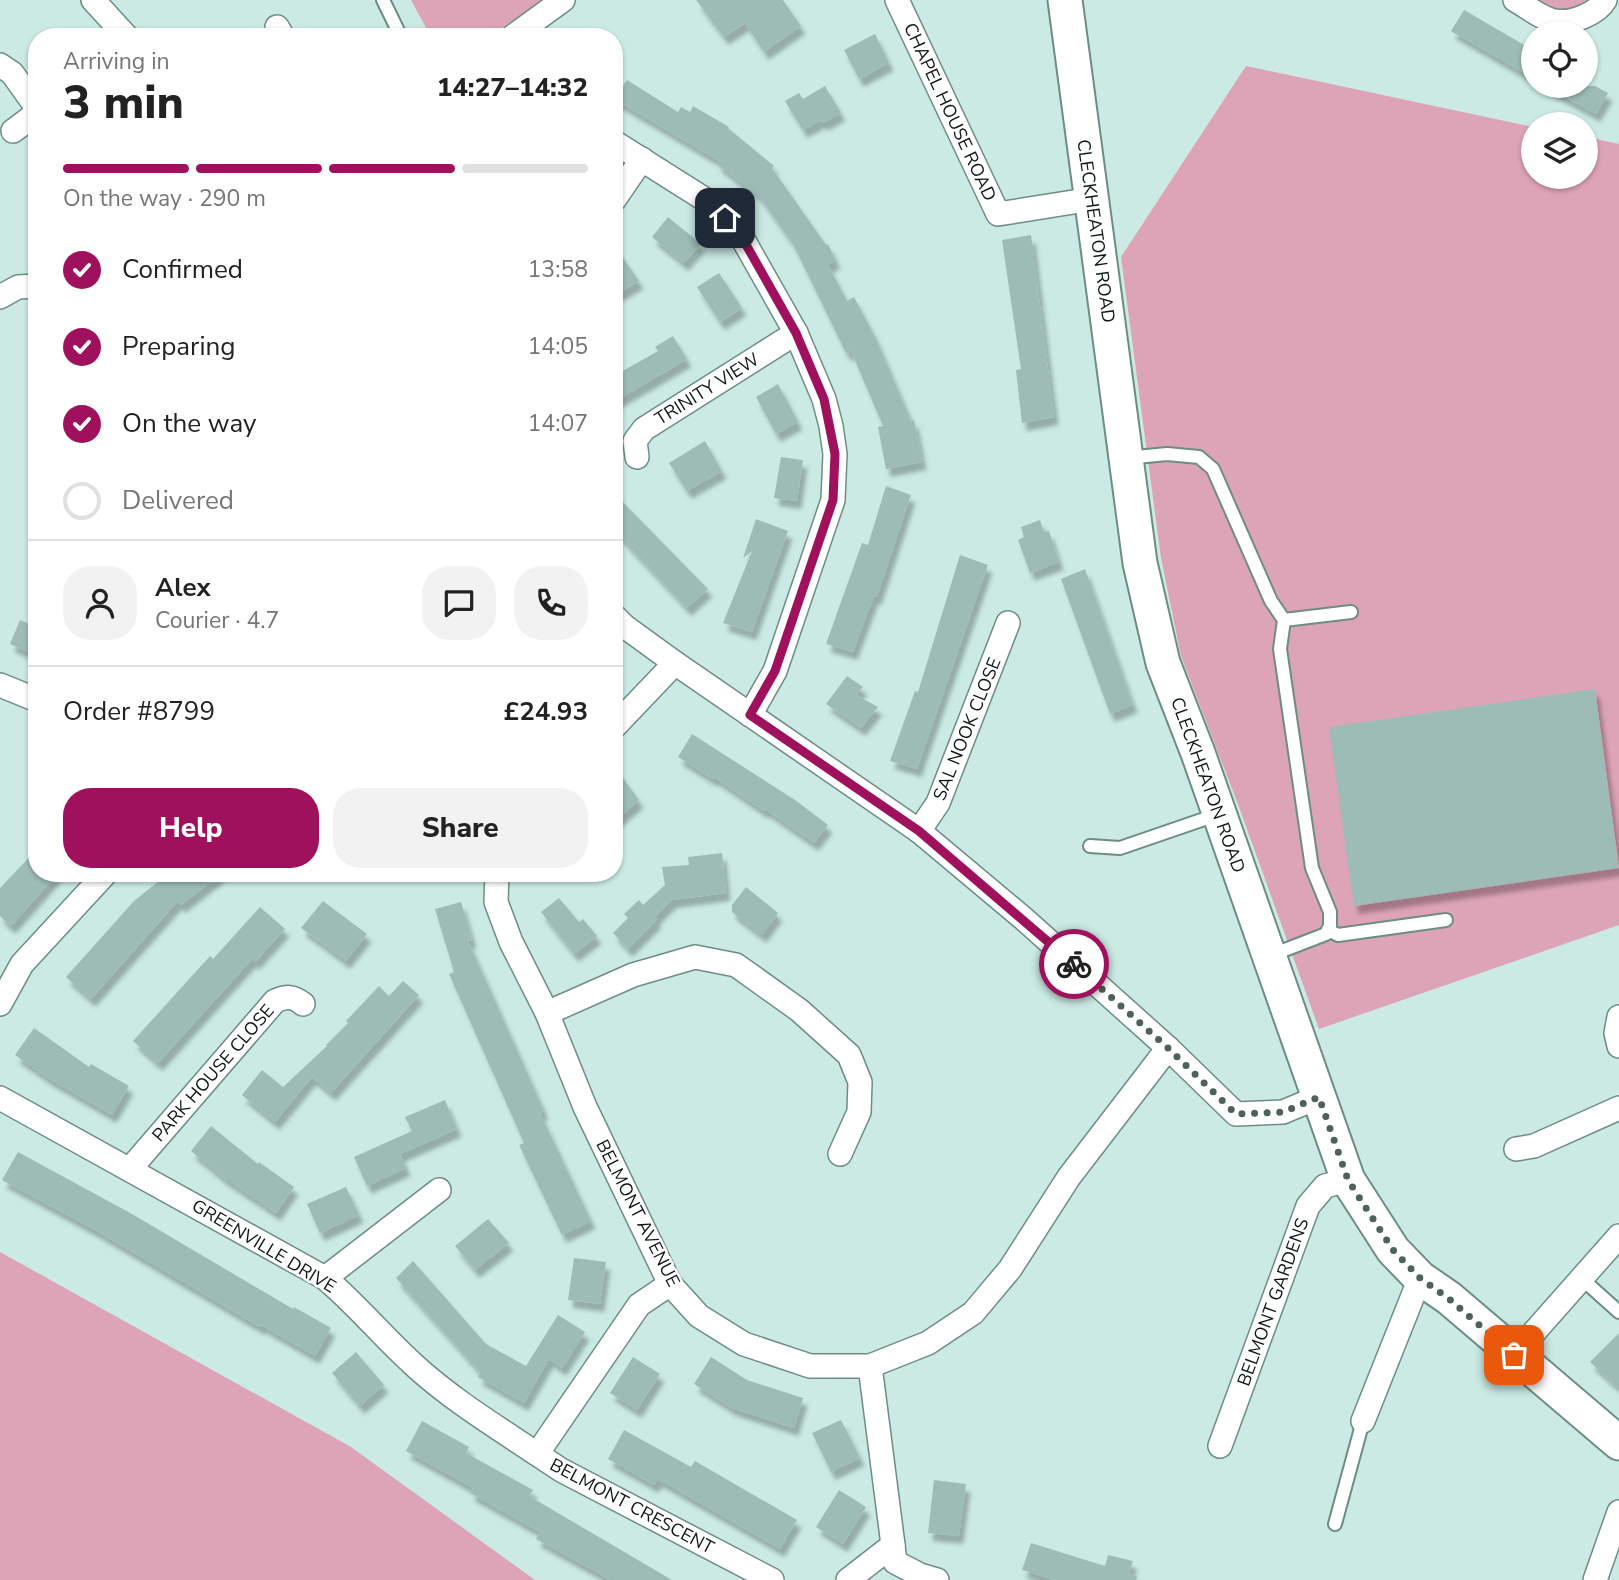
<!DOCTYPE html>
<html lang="en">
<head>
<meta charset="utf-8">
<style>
	:root { --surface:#fff; --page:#f2f2f2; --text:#222; --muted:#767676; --line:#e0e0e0; --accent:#9f115c }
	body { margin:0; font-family:"Nunito Sans",sans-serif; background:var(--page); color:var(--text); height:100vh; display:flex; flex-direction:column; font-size:26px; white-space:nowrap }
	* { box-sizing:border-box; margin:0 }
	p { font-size:23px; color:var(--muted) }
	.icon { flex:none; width:38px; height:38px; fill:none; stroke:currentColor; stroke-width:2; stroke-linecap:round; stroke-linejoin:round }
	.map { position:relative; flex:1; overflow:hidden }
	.drawer { position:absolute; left:28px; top:28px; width:595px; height:854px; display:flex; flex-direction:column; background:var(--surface); border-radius:28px; box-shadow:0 2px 5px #0004 }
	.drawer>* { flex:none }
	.tools { position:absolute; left:1521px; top:21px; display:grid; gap:14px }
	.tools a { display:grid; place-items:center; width:77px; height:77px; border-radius:50%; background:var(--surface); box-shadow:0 2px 5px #0004; font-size:35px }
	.pin { position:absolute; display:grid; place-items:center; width:60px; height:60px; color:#fff; margin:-30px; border-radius:14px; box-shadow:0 4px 10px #0006 }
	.courier { position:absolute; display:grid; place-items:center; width:70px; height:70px; margin:-35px; border:5px solid #9f115c; border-radius:50%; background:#fff; color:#222; box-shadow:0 2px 9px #0007 }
	.head em { font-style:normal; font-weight:800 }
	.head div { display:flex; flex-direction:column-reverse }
	.head { display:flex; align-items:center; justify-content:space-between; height:119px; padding:0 35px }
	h1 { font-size:46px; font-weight:800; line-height:52px }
	.bar { display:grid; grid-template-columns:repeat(4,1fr); gap:10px 7px; align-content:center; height:84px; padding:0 35px }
	.bar i { height:9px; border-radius:5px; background:var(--line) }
	.bar .on { background:var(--accent) }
	.bar p { grid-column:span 4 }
	.line { display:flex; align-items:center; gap:18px; padding:0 35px; border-top:2px solid var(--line) }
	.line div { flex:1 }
	.round { display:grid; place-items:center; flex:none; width:74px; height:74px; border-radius:28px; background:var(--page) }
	ol { padding:0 35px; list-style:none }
	li { display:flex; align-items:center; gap:21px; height:77px }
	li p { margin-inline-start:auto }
	li .icon { padding:7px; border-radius:50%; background:var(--accent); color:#fff; stroke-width:4 }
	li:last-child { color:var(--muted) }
	li i { width:38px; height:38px; border:4px solid var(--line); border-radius:50% }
	.cta { display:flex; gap:14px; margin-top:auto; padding:14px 35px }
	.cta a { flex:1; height:80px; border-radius:28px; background:var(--accent); color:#fff; font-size:28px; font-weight:800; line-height:80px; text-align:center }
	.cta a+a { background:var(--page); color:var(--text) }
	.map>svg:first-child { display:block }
</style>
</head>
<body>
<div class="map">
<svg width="1619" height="1580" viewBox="0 0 1619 1580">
	<defs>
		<filter id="shadow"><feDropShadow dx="4.5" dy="8" stdDeviation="2" flood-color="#0004"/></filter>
	</defs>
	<rect width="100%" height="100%" fill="#cbeae4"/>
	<g fill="#dda3b7">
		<polygon points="411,0 544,0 488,37 431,37"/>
		<path d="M1532,0H1593C1564,16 1560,16 1532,0Z"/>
		<polygon points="1246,66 1533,127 1533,177 1586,177 1586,137 1619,144 1619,925 1319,1029 1239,807 1181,656 1161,558 1121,257"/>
		<polygon points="0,1252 351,1447 535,1580 0,1580"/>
	</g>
	<g fill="#9ebcb6" filter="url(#shadow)">
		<polygon points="696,0 783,0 801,26 764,52 745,23 724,37"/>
		<polygon points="1464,10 1533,50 1533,78 1451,31"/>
		<polygon points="875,34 889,63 859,79 844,50"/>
		<polygon points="627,80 678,112 681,107 690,112 693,106 729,127 728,128 774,166 772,168 826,245 828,244 836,261 828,265 847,301 854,297 876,339 911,421 914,420 922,462 886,469 878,427 883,426 851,351 846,353 793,244 758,195 717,164 719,161 614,99"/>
		<polygon points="825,86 841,113 823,123 821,120 803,130 785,101 799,93 803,99"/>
		<polygon points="1544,86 1595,86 1608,93 1596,114"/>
		<polygon points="668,217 701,244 684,263 652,237"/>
		<polygon points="1031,235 1054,417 1022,423 1016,370 1021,369 1002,240"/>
		<polygon points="614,245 639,281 614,296"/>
		<polygon points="719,273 742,308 720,322 697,287"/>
		<polygon points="673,336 687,359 614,402 614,376 658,351 655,347"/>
		<polygon points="778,384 798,422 776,434 756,397"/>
		<polygon points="705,441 722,471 687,491 669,463"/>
		<polygon points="781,457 803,460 797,501 774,498"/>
		<polygon points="886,486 911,495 877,597 874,596 853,652 826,644 862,543 868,545"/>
		<polygon points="614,493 708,589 687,608 614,530"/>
		<polygon points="756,519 788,531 752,632 723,623 752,551 743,558"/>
		<polygon points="1040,520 1044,532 1049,531 1059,562 1030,573 1018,540 1024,537 1021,527"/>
		<polygon points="960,555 988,565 917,769 890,761 915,691 918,692"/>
		<polygon points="1085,569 1133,705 1110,714 1061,579"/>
		<polygon points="20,620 37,627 37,656 10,644"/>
		<polygon points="847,676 863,687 856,695 878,707 861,728 826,704"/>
		<polygon points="1595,689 1619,868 1354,906 1329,727"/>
		<polygon points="692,734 795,800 828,825 814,843 765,809 764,811 714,777 713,779 678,757"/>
		<polygon points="614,766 639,800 614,822"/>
		<polygon points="37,849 37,873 58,873 11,926 0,916 0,888"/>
		<polygon points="722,853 726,893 672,900 655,917 657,920 628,949 613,933 628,918 624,914 639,900 643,905 665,885 662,867 689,865 688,857"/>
		<polygon points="169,873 222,873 181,905 178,901 91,999 66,977 134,901"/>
		<polygon points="746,887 778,913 762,935 732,912 732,905"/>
		<polygon points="559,898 579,922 583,919 597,936 574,954 541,912"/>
		<polygon points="323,901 367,934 346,961 301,928"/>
		<polygon points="461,902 472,940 468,941 544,1111 540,1113 591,1221 562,1235 519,1145 524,1143 449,974 454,972 435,909"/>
		<polygon points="260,907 285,929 255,962 252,959 158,1063 133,1041 210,956 213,959"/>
		<polygon points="403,981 419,995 331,1093 312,1077 275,1122 242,1095 262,1070 283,1087 327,1046 326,1045 348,1023 346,1021 379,986 389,996"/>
		<polygon points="34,1028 89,1067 91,1064 129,1086 112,1115 48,1078 15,1055"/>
		<polygon points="445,1100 457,1129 400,1154 406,1168 367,1186 354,1157 412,1131 405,1117"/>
		<polygon points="211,1126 258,1164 259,1162 294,1187 276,1213 224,1178 191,1151"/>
		<polygon points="18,1152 132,1214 293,1309 294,1307 331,1328 315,1356 261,1325 260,1327 95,1230 2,1180"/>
		<polygon points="346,1187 359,1215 320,1233 307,1204"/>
		<polygon points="488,1219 509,1243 475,1270 455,1246"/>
		<polygon points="574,1258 606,1262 600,1304 568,1300"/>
		<polygon points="413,1261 486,1344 526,1366 558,1315 585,1332 562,1368 549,1359 524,1403 478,1377 480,1372 396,1278"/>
		<polygon points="1619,1333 1619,1388 1590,1362"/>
		<polygon points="356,1352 384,1385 360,1406 332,1373"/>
		<polygon points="633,1357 660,1374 637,1410 610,1393"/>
		<polygon points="711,1357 747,1380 803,1398 794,1428 732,1408 694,1384"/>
		<polygon points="841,1420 860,1458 831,1472 812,1433"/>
		<polygon points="422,1421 469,1447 466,1453 533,1490 529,1496 672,1580 611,1580 536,1539 540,1532 470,1493 473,1488 406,1451"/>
		<polygon points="624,1430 691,1467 695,1461 797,1520 780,1549 658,1479 654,1485 608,1459"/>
		<polygon points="934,1480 966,1484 959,1536 928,1533"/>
		<polygon points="839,1490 866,1507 843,1544 816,1527"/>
		<polygon points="1031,1543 1105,1566 1108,1555 1133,1561 1129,1573 1137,1576 1136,1580 1055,1580 1022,1570"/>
	</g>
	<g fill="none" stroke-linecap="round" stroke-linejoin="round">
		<g stroke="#6e8c86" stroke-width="16">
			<g id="lane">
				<polyline points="383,0 401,37"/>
				<polyline points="1126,458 1167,454 1199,457 1213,469 1271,601 1284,620 1351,612"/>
				<polyline points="1090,846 1120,848 1219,814"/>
				<polyline points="1328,930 1338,935 1446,920"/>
				<polyline points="1269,956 1326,934 1330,926 1330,912 1312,868 1280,649 1284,620"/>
				<polyline points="1581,1278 1619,1312"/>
				<polyline points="1335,1524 1363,1421"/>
			</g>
		</g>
		<g stroke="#6e8c86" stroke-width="26">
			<g id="street">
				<polyline points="93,0 127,37"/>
				<polyline points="897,0 998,214 1092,199"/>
				<path d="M1515,0C1526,6 1542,19 1555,21C1571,24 1597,14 1605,0"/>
				<polyline points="277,27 283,37"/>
				<polyline points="512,37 563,0"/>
				<polyline points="0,65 12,73 37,108"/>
				<polyline points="13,131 37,113"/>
				<polyline points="614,142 709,202 740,234 796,333 824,399 831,426 835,454 833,500 775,671 750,715"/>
				<polyline points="614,200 642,159"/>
				<polyline points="0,297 18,287 37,286"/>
				<polyline points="637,457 635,441 644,429 796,333"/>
				<polyline points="614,616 624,626 675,663 919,831 1024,919 1168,1048 1236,1114 1283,1112 1319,1097"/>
				<polyline points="0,685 37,700"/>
				<polyline points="614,727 675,663"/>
				<polyline points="919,831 938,803 1008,623"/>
				<polyline points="497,873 496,902 511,942 547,1013 585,1107 670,1284 699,1316 744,1344 810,1366 870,1366 928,1343 973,1313 1010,1269 1069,1177 1168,1048"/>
				<polyline points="0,1004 22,964 106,873"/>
				<polyline points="547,1013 633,975 695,957 736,965 799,1010 849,1055 860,1082 859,1112 840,1154"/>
				<polyline points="1619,1017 1616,1033 1619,1046"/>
				<path d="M0,1098L325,1278C357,1305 383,1337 414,1365C451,1399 495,1426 537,1454"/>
				<polyline points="1516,1149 1534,1146 1619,1108"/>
				<path d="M130,1169L275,1001C287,996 293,996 303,1004"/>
				<polyline points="325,1278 439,1190"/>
				<polyline points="670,1284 639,1305 537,1454 561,1470 772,1580"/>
				<polyline points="1514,1355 1619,1236"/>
				<polyline points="1363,1421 1420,1278"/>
				<polyline points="1220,1446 1308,1206 1325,1186 1348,1180"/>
				<polyline points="893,1545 895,1562 920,1575 937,1580"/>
				<polyline points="848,1580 893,1545 870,1366"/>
				<polyline points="1595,1580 1619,1512"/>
			</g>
		</g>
		<g stroke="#6e8c86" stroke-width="37">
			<polyline id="secondary" points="1065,0 1140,563 1163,663 1198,753 1348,1180 1393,1250 1420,1278 1449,1298 1619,1443"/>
		</g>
		<use href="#lane" stroke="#fff" stroke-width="12"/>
		<use href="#street" stroke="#fff" stroke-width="23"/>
		<use href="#secondary" stroke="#fff" stroke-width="33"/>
	</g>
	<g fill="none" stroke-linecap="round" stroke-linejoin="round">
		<polyline stroke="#4f615d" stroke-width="7" stroke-dasharray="0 12.6" points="1074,964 1168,1048 1236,1114 1283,1112 1319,1097 1348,1180 1393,1250 1420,1278 1448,1298 1514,1355"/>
		<polyline stroke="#9f115c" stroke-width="9" points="725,218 740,234 796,333 824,399 835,454 833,500 775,671 750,715 919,831 1074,964"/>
	</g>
	<g text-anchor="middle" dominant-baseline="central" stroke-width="5" stroke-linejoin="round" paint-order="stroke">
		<g font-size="18" fill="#0c1715" stroke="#fff">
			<text transform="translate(950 112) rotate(65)">CHAPEL HOUSE ROAD</text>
			<text transform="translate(1096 231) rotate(82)">CLECKHEATON ROAD</text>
			<text transform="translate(707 389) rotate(-32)">TRINITY VIEW</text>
			<text transform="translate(967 729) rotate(-68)">SAL NOOK CLOSE</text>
			<text transform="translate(1208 785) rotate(70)">CLECKHEATON ROAD</text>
			<text transform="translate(213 1073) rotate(-49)">PARK HOUSE CLOSE</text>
			<text transform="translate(638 1213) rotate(63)">BELMONT AVENUE</text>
			<text transform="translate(264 1246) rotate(31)">GREENVILLE DRIVE</text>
			<text transform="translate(1273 1302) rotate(-70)">BELMONT GARDENS</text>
			<text transform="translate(632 1506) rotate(28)">BELMONT CRESCENT</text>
		</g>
	</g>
</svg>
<div class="tools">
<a><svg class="icon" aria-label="locate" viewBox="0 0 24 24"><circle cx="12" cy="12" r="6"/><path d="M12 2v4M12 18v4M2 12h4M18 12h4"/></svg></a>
<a><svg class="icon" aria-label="layers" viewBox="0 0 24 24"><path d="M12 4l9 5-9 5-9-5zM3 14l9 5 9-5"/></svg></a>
</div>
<div class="pin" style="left:1514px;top:1355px;background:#ea580c"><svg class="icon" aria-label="bag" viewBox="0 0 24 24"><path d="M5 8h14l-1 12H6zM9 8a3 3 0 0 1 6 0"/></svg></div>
<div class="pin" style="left:725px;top:218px;background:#1f2937"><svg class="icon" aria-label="home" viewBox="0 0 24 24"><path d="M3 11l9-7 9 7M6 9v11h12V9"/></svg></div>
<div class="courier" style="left:1074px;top:964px"><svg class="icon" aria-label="bike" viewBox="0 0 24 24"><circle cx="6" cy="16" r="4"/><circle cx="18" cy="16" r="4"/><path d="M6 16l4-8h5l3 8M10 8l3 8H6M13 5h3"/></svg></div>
<section class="drawer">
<div class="head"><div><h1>3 min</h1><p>Arriving in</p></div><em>14:27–14:32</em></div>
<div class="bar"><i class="on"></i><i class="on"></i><i class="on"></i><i></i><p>On the way · 290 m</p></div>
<ol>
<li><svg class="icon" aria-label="check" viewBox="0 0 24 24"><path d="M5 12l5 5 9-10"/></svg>Confirmed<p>13:58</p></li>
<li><svg class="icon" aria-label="check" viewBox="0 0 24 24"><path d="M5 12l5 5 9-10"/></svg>Preparing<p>14:05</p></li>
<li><svg class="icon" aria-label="check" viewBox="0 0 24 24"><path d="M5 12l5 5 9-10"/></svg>On the way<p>14:07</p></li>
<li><i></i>Delivered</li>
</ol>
<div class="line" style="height:126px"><a class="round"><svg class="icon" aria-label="person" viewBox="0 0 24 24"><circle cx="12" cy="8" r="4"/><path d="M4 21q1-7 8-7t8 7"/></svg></a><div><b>Alex</b><p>Courier · 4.7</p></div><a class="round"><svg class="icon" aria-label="chat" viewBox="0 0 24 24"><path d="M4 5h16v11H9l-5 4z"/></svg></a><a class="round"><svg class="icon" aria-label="phone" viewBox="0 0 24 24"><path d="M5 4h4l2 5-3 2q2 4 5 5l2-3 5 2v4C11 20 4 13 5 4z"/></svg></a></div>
<div class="line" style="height:91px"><div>Order #8799</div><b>£24.93</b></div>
<div class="cta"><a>Help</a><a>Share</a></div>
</section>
</div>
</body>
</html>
